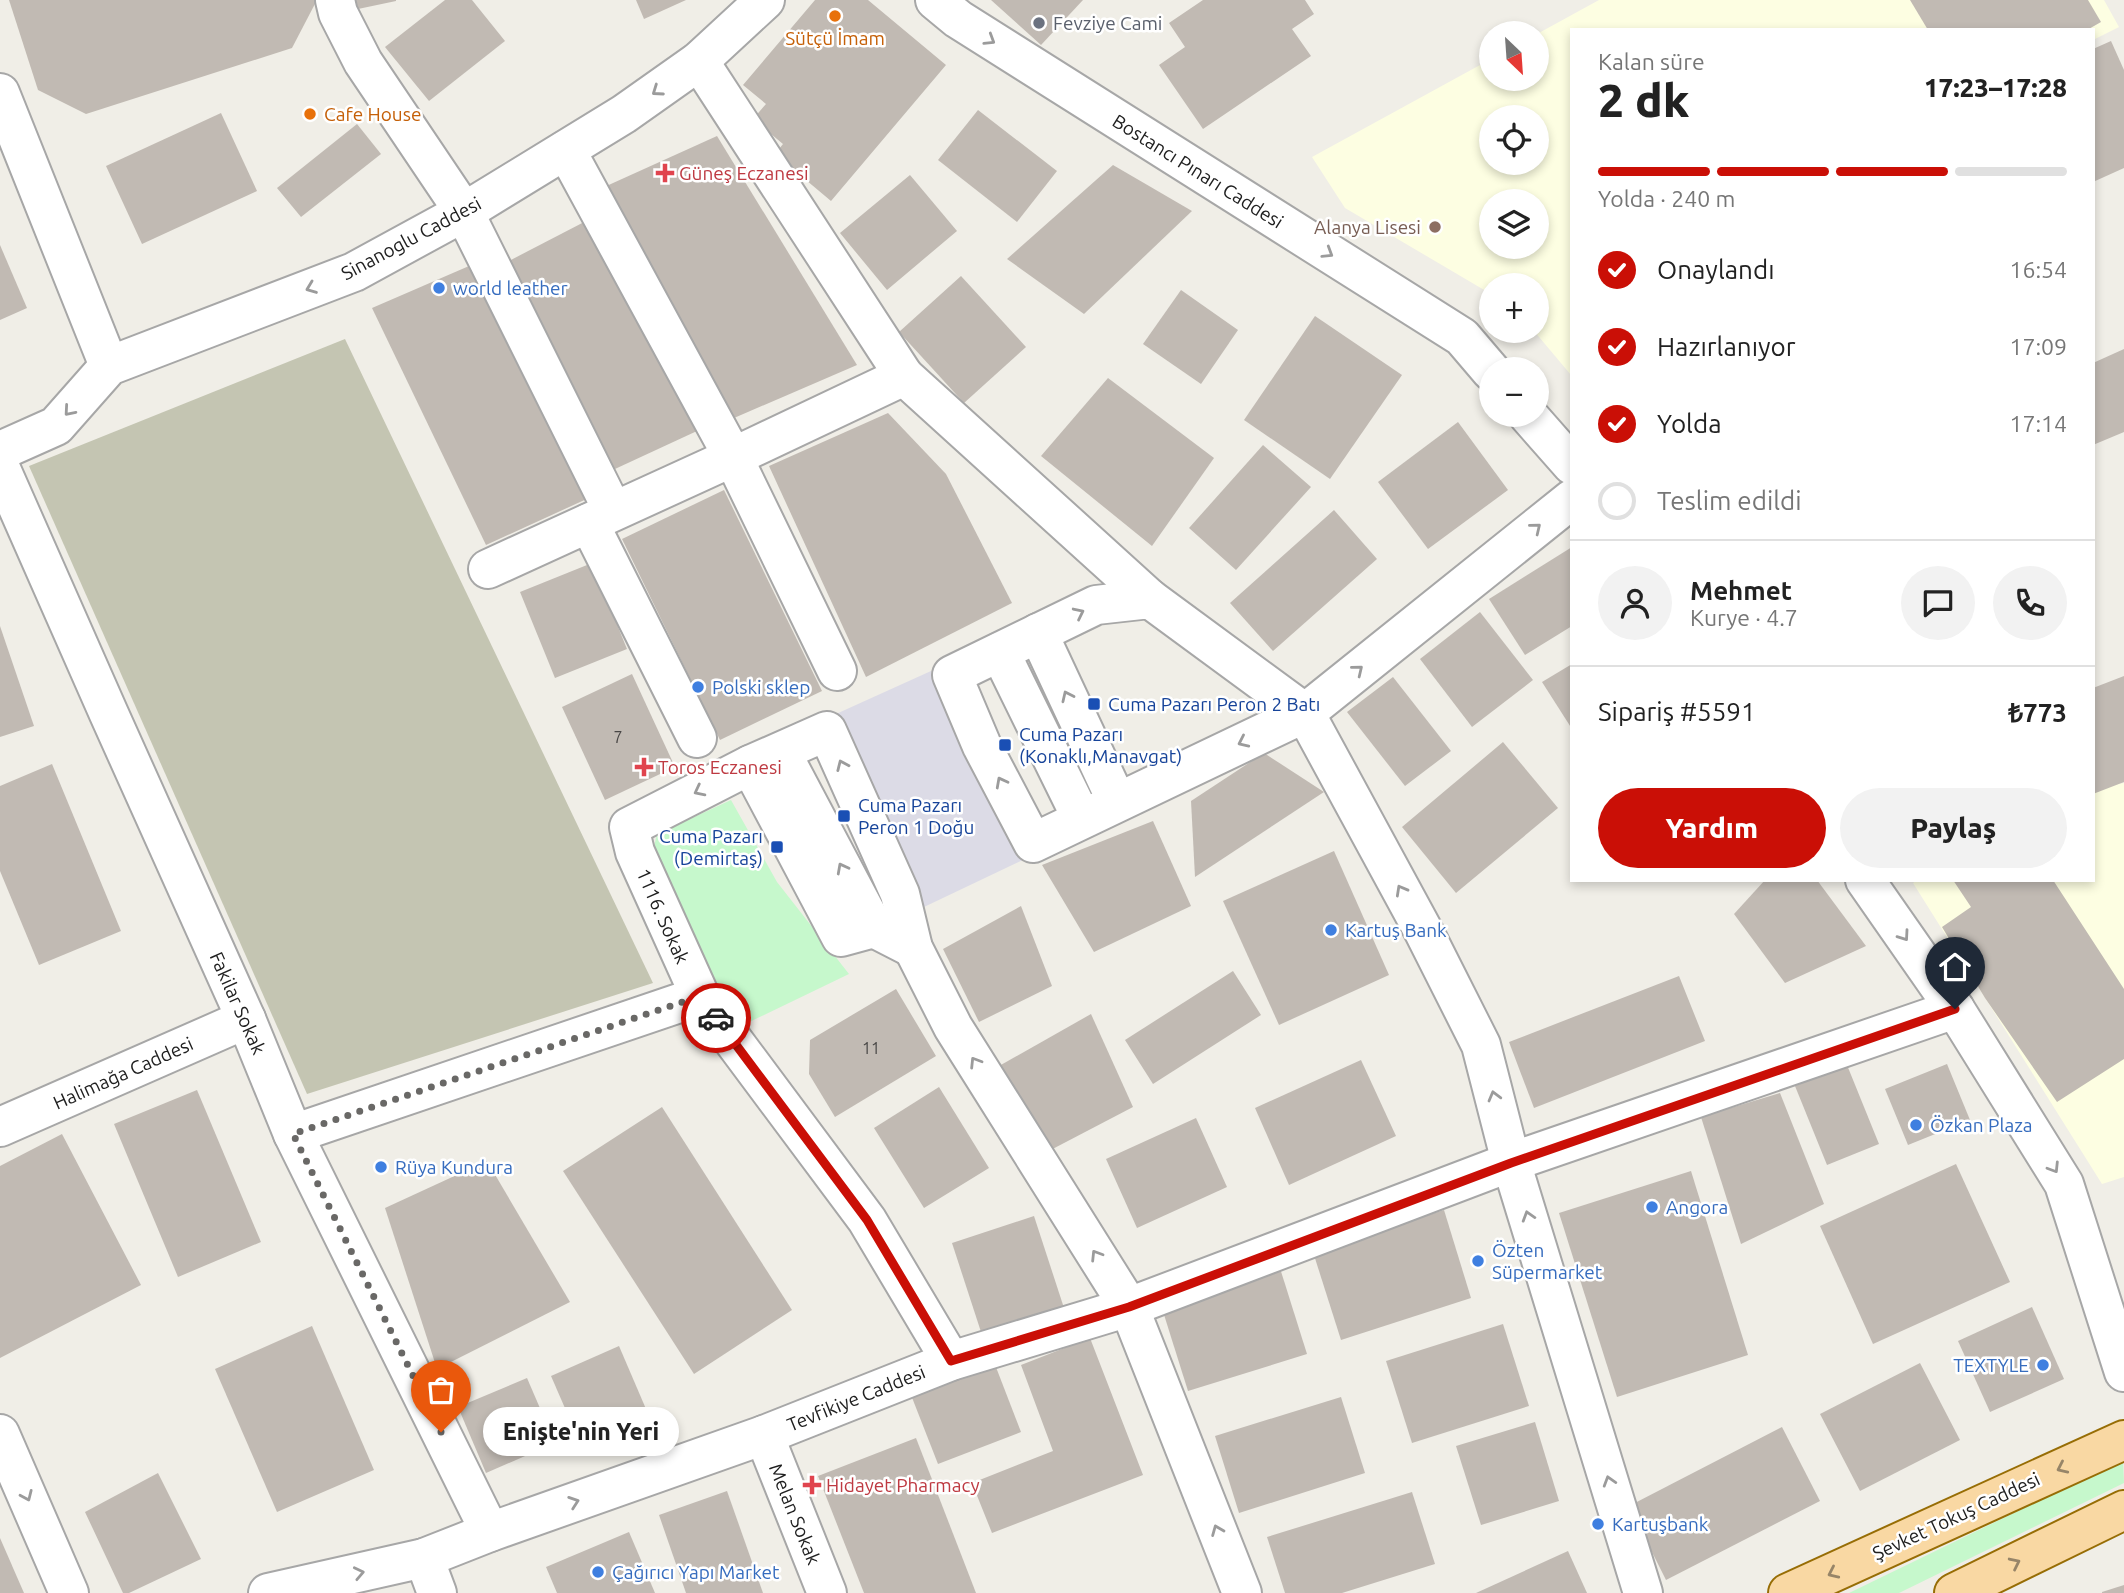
<!DOCTYPE html>
<html lang="tr">
<head>
<meta charset="utf-8">
<style>
	:root { --surface:#fff; --page:#f2f2f2; --text:#222; --muted:#767676; --line:#e0e0e0; --accent:#ca0f06 }
	body { margin:0; font-family:Ubuntu,sans-serif; background:var(--page); color:var(--text); height:100vh; display:flex; flex-direction:column; font-size:26px; white-space:nowrap }
	* { box-sizing:border-box; margin:0 }
	p { font-size:23px; color:var(--muted) }
	.icon { flex:none; width:38px; height:38px; fill:none; stroke:currentColor; stroke-width:2; stroke-linecap:round; stroke-linejoin:round }
	.map { position:relative; flex:1; overflow:hidden }
	.drawer { position:absolute; left:1570px; top:28px; width:525px; height:854px; display:flex; flex-direction:column; background:var(--surface); border-radius:0px; box-shadow:0 4px 10px #0003 }
	.drawer>* { flex:none }
	.needle { width:46px; rotate:155deg }
	.controls { position:absolute; left:1479px; top:21px; display:grid; gap:14px }
	.controls a { display:grid; place-items:center; width:70px; height:70px; border-radius:50%; background:var(--surface); box-shadow:0 4px 10px #0003; font-size:35px }
	.pin { position:absolute; display:grid; place-items:center; width:60px; height:60px; color:#fff; margin:-72px -30px; border-radius:50% 50% 50% 0; rotate:-45deg; box-shadow:0 0 7px #0007 }
	.pin .icon { rotate:45deg }
	.courier { position:absolute; display:grid; place-items:center; width:70px; height:70px; margin:-35px; border:5px solid #ca0f06; border-radius:50%; background:#fff; color:#222; box-shadow:0 2px 9px #0007 }
	.bubble { position:absolute; height:49px; border-radius:24px; background:var(--surface); box-shadow:0 4px 10px #0003; font-size:23px; font-weight:800; line-height:49px; text-align:center }
	.overview em { font-style:normal; font-weight:800 }
	.overview div { display:flex; flex-direction:column-reverse }
	.overview { display:flex; align-items:center; justify-content:space-between; height:119px; padding:0 28px }
	h1 { font-size:46px; font-weight:800; line-height:52px }
	.bar { display:grid; grid-template-columns:repeat(4,1fr); gap:10px 7px; align-content:center; height:84px; padding:0 28px }
	.bar i { height:9px; border-radius:5px; background:var(--line) }
	.bar .current { background:var(--accent) }
	.bar p { grid-column:span 4 }
	.line { display:flex; align-items:center; gap:18px; padding:0 28px; border-top:2px solid var(--line) }
	.line div { flex:1 }
	.round { display:grid; place-items:center; flex:none; width:74px; height:74px; border-radius:37px; background:var(--page) }
	ol { padding:0 28px; list-style:none }
	li { display:flex; align-items:center; gap:21px; height:77px }
	li p { margin-inline-start:auto }
	li .icon { padding:7px; border-radius:50%; background:var(--accent); color:#fff; stroke-width:4 }
	li:last-child { color:var(--muted) }
	li i { width:38px; height:38px; border:4px solid var(--line); border-radius:50% }
	.action { display:flex; gap:14px; margin-top:auto; padding:14px 28px }
	.action a { flex:1; height:80px; border-radius:42px; background:var(--accent); color:#fff; font-size:28px; font-weight:800; line-height:80px; text-align:center }
	.action a+a { background:var(--page); color:var(--text) }
	.map>svg:first-child { display:block }
</style>
</head>
<body>
<div class="map">
<svg width="2124" height="1593" viewBox="0 0 2124 1593">
	<rect width="100%" height="100%" fill="#f0eee7"/>
	<g fill="#fdfee2" fill-rule="evenodd">
		<path d="M1599,0H2104L2119,27L2093,40V30H1572L1571,375L1534,331H1536V285H1491V294L1345,208L1312,157L1491,59V79H1536L1537,34ZM1491,117H1536V163H1491ZM1491,201H1536V247H1491Z"/>
		<polygon points="2124,783 2124,1177 2102,1184 1913,883 1917,880 2093,880 2093,789"/>
	</g>
	<polygon fill="#c4c5b2" points="345,339 653,983 307,1094 29,466"/>
	<g fill="#c6f8cc">
		<polygon points="731,800 777,882 849,974 741,1026 710,993 652,855 657,834"/>
		<polygon points="2123,1460 2124,1483 1899,1593 1849,1593"/>
	</g>
	<polygon fill="#dcdbe6" points="931,671 1025,859 924,907 836,714"/>
	<g fill="#c1bab3">
		<polygon points="9,0 317,0 292,48 86,114 38,90"/>
		<polygon points="356,0 396,0 396,1 358,9"/>
		<polygon points="445,0 472,0 505,41 429,101 385,47"/>
		<polygon points="636,0 686,0 644,19"/>
		<polygon points="815,0 868,0 946,65 831,201 775,154 783,144 753,119 766,104 743,85"/>
		<polygon points="991,0 1083,0 1041,45"/>
		<polygon points="1203,0 1305,0 1314,14 1292,29 1311,56 1203,129 1159,65 1185,47 1169,23"/>
		<polygon points="1910,0 2088,0 2101,22 2087,30 1928,30"/>
		<polygon points="2111,41 2124,70 2124,168 2093,182 2093,49"/>
		<polygon points="978,110 1057,171 1017,222 938,160"/>
		<polygon points="221,113 257,191 142,244 106,166"/>
		<polygon points="357,124 381,154 301,217 277,188"/>
		<polygon points="717,136 857,365 734,418 602,188"/>
		<polygon points="1113,165 1192,211 1084,314 1007,259"/>
		<polygon points="910,175 957,231 887,290 840,233"/>
		<polygon points="588,220 697,431 602,475 505,263"/>
		<polygon points="0,245 27,308 0,320"/>
		<polygon points="476,263 591,497 486,545 372,308"/>
		<polygon points="961,276 1026,347 964,403 899,332"/>
		<polygon points="1181,290 1238,330 1201,384 1143,344"/>
		<polygon points="1315,316 1402,375 1330,479 1244,420"/>
		<polygon points="2124,349 2124,432 2093,445 2093,363"/>
		<polygon points="1108,378 1214,458 1152,546 1041,456"/>
		<polygon points="888,413 946,474 1012,603 866,677 769,466"/>
		<polygon points="1458,422 1508,490 1428,549 1378,482"/>
		<polygon points="1263,445 1311,487 1236,570 1189,528"/>
		<polygon points="724,490 822,691 720,740 622,539"/>
		<polygon points="1334,510 1377,559 1273,651 1230,603"/>
		<polygon points="1572,547 1572,626 1525,655 1489,599"/>
		<polygon points="592,563 627,649 555,678 520,592"/>
		<polygon points="1480,612 1533,680 1472,727 1420,659"/>
		<polygon points="0,626 34,726 0,737"/>
		<polygon points="1572,664 1572,729 1542,682"/>
		<polygon points="632,674 675,767 605,800 562,707"/>
		<polygon points="2124,676 2124,782 2093,794 2093,688"/>
		<polygon points="1393,677 1451,751 1405,786 1347,712"/>
		<polygon points="1503,742 1558,808 1456,893 1402,827"/>
		<polygon points="1264,753 1324,792 1195,877 1191,801"/>
		<polygon points="52,764 121,931 39,965 0,871 0,786"/>
		<polygon points="1153,821 1191,906 1094,952 1042,865"/>
		<polygon points="1334,851 1389,975 1279,1025 1223,901"/>
		<polygon points="1765,880 1817,880 1866,946 1785,983 1734,914"/>
		<polygon points="1953,880 2053,880 2124,989 2124,1059 2057,1102 1985,998 1942,927 1971,907"/>
		<polygon points="1021,906 1052,986 979,1022 943,949"/>
		<polygon points="1233,971 1261,1015 1153,1084 1125,1040"/>
		<polygon points="1679,976 1705,1041 1534,1108 1509,1042"/>
		<polygon points="896,989 936,1056 835,1117 809,1074 810,1040"/>
		<polygon points="1091,1014 1133,1107 1043,1154 992,1070"/>
		<polygon points="1361,1060 1396,1136 1289,1185 1255,1108"/>
		<polygon points="1947,1064 1970,1120 1908,1145 1885,1089"/>
		<polygon points="1847,1065 1879,1144 1827,1165 1795,1086"/>
		<polygon points="939,1087 989,1168 924,1208 874,1128"/>
		<polygon points="197,1090 261,1242 178,1277 114,1124"/>
		<polygon points="1780,1093 1824,1204 1741,1244 1701,1117"/>
		<polygon points="662,1107 792,1310 694,1374 563,1171"/>
		<polygon points="1196,1118 1227,1187 1137,1228 1106,1159"/>
		<polygon points="62,1134 141,1285 0,1358 0,1166"/>
		<polygon points="487,1161 570,1302 437,1369 385,1208"/>
		<polygon points="1956,1164 2010,1282 1873,1344 1820,1226"/>
		<polygon points="1691,1171 1748,1355 1617,1397 1559,1213"/>
		<polygon points="1444,1210 1471,1298 1341,1340 1313,1252"/>
		<polygon points="1034,1216 1064,1308 982,1335 952,1243"/>
		<polygon points="1279,1265 1307,1354 1188,1391 1160,1302"/>
		<polygon points="2032,1307 2064,1379 1990,1412 1958,1341"/>
		<polygon points="1503,1324 1529,1406 1412,1443 1386,1361"/>
		<polygon points="312,1326 374,1470 277,1512 215,1369"/>
		<polygon points="1090,1338 1143,1475 992,1533 972,1483 1053,1451 1021,1365"/>
		<polygon points="619,1346 649,1416 581,1445 551,1376"/>
		<polygon points="994,1362 1021,1432 938,1464 911,1395"/>
		<polygon points="1920,1363 1960,1440 1860,1491 1820,1414"/>
		<polygon points="527,1378 555,1443 486,1473 458,1407"/>
		<polygon points="1341,1397 1365,1473 1239,1513 1215,1436"/>
		<polygon points="1535,1422 1559,1501 1481,1525 1456,1446"/>
		<polygon points="1782,1427 1820,1501 1666,1580 1629,1506"/>
		<polygon points="916,1438 976,1593 864,1593 818,1476"/>
		<polygon points="158,1473 201,1559 129,1593 123,1593 85,1512"/>
		<polygon points="727,1491 763,1593 686,1593 659,1515"/>
		<polygon points="1412,1492 1435,1564 1342,1593 1285,1593 1267,1537"/>
		<polygon points="629,1532 655,1593 557,1593 546,1567"/>
		<polygon points="0,1538 24,1593 0,1593"/>
		<polygon points="1568,1551 1587,1593 1476,1593"/>
		<polygon points="2124,1585 2124,1593 2102,1593 2102,1592"/>
	</g>
	<g fill="none" stroke-linecap="round" stroke-linejoin="round">
		<g stroke="#a7a7a7" stroke-width="42">
			<g id="minor">
				<polyline points="335,0 338,13 363,62 464,212 613,511"/>
				<polyline points="935,0 958,19 1462,337 1491,371"/>
				<polyline points="0,93 109,366"/>
				<polyline points="566,150 733,457 837,671"/>
				<polyline points="904,376 1150,599"/>
				<polyline points="1528,415 1572,465"/>
				<polyline points="0,451 56,426 109,366 354,272 464,212 624,114 699,61 765,0"/>
				<polyline points="0,467 109,714 246,1019 293,1134 490,1532"/>
				<polyline points="1572,499 1305,713 1033,843 982,746 952,675 1096,605 1150,599 1305,713 1424,932 1481,1045 1511,1162 1643,1593"/>
				<polyline points="589,523 697,738"/>
				<polyline points="488,569 733,457 904,376 699,61"/>
				<polyline points="1038,633 1117,802"/>
				<polyline points="1000,652 1082,819"/>
				<polyline points="781,752 874,928 913,948"/>
				<polyline points="750,765 841,937 874,928"/>
				<polyline points="1865,880 1955,1009 2064,1184 2124,1372"/>
				<polyline points="0,1127 246,1019"/>
				<polyline points="293,1134 700,996"/>
				<polyline points="951,1361 867,1220 700,996 635,852 629,827 750,765 827,731 900,894 913,948 953,1027 1129,1307 1242,1593"/>
				<polyline points="0,1434 69,1593"/>
				<polyline points="764,1435 827,1593"/>
				<polyline points="424,1558 437,1593"/>
				<polyline points="268,1593 424,1558 490,1532 764,1435 951,1361 1129,1307 1511,1162 1955,1009"/>
			</g>
		</g>
		<g stroke="#976d05" stroke-width="42">
			<g id="major">
				<polyline points="1788,1593 2124,1440"/>
				<polyline points="1954,1593 2124,1510"/>
			</g>
		</g>
		<use href="#minor" stroke="#fff" stroke-width="38"/>
		<use href="#major" stroke="#f9d8a3" stroke-width="38"/>
	</g>
	<defs><path id="oneway-chevron" d="M-2-3.5L2.5 0L-2 3.5" fill="none" stroke-width="1.6" stroke-linecap="round" stroke-linejoin="round" transform="scale(1.75)"/></defs>
	<g stroke="#9b9b9b">
		<use href="#oneway-chevron" transform="translate(990 40) rotate(32)"/>
		<use href="#oneway-chevron" transform="translate(657 91) rotate(145)"/>
		<use href="#oneway-chevron" transform="translate(1328 253) rotate(32)"/>
		<use href="#oneway-chevron" transform="translate(311 288) rotate(159)"/>
		<use href="#oneway-chevron" transform="translate(69 411) rotate(131)"/>
		<use href="#oneway-chevron" transform="translate(1536 528) rotate(-39)"/>
		<use href="#oneway-chevron" transform="translate(1079 613) rotate(-26)"/>
		<use href="#oneway-chevron" transform="translate(1358 670) rotate(-39)"/>
		<use href="#oneway-chevron" transform="translate(1067 696) rotate(-115)"/>
		<use href="#oneway-chevron" transform="translate(1243 742) rotate(155)"/>
		<use href="#oneway-chevron" transform="translate(842 765) rotate(-114)"/>
		<use href="#oneway-chevron" transform="translate(1001 782) rotate(-118)"/>
		<use href="#oneway-chevron" transform="translate(699 791) rotate(153)"/>
		<use href="#oneway-chevron" transform="translate(842 868) rotate(-118)"/>
		<use href="#oneway-chevron" transform="translate(1401 890) rotate(-119)"/>
		<use href="#oneway-chevron" transform="translate(1904 936) rotate(55)"/>
		<use href="#oneway-chevron" transform="translate(975 1062) rotate(-122)"/>
		<use href="#oneway-chevron" transform="translate(1494 1096) rotate(-105)"/>
		<use href="#oneway-chevron" transform="translate(2054 1168) rotate(58)"/>
		<use href="#oneway-chevron" transform="translate(1528 1216) rotate(-107)"/>
		<use href="#oneway-chevron" transform="translate(1096 1255) rotate(-122)"/>
		<use href="#oneway-chevron" transform="translate(1609 1481) rotate(-107)"/>
		<use href="#oneway-chevron" transform="translate(27 1496) rotate(66)"/>
		<use href="#oneway-chevron" transform="translate(574 1502) rotate(-19)"/>
		<use href="#oneway-chevron" transform="translate(1217 1530) rotate(-112)"/>
		<use href="#oneway-chevron" transform="translate(359 1573) rotate(-12)"/>
	</g>
	<g stroke="#978568">
		<use href="#oneway-chevron" transform="translate(2062 1468) rotate(155)"/>
		<use href="#oneway-chevron" transform="translate(2015 1563) rotate(-26)"/>
		<use href="#oneway-chevron" transform="translate(1833 1573) rotate(155)"/>
	</g>
	<g fill="none" stroke-linecap="round" stroke-linejoin="round">
		<polyline stroke="#696866" stroke-width="7" stroke-dasharray="0 12.6" points="441,1432 293,1134 700,996 716,1018"/>
		<polyline stroke="#ca0f06" stroke-width="9" points="716,1018 867,1220 951,1361 1129,1307 1511,1163 1955,1009"/>
	</g>
	<g fill="#e8710a" stroke="#fff" stroke-width="2.5">
		<circle cx="835" cy="16" r="7"/>
		<circle cx="310" cy="114" r="7"/>
	</g>
	<circle fill="#6b7280" stroke="#fff" stroke-width="2.5" cx="1039" cy="23" r="7"/>
	<g fill="#e0444e" stroke="#fff" stroke-width="2.5">
		<path d="M661.5 162.5h7v7h7v7h-7v7h-7v-7h-7v-7h7z"/>
		<path d="M640.5 756.5h7v7h7v7h-7v7h-7v-7h-7v-7h7z"/>
		<path d="M808.5 1474.5h7v7h7v7h-7v7h-7v-7h-7v-7h7z"/>
	</g>
	<circle fill="#8d6e63" stroke="#fff" stroke-width="2.5" cx="1435" cy="227" r="7"/>
	<g fill="#3f7fe0" stroke="#fff" stroke-width="2.5">
		<circle cx="439" cy="288" r="7"/>
		<circle cx="698" cy="687" r="7"/>
		<circle cx="1331" cy="930" r="7"/>
		<circle cx="1916" cy="1125" r="7"/>
		<circle cx="381" cy="1167" r="7"/>
		<circle cx="1652" cy="1207" r="7"/>
		<circle cx="1478" cy="1261" r="7"/>
		<circle cx="2043" cy="1365" r="7"/>
		<circle cx="1598" cy="1524" r="7"/>
		<circle cx="598" cy="1572" r="7"/>
	</g>
	<g fill="#1a4fb4" stroke="#fff" stroke-width="2.5">
		<rect x="1087" y="697" width="14" height="14" rx="3.5"/>
		<rect x="998" y="738" width="14" height="14" rx="3.5"/>
		<rect x="837" y="809" width="14" height="14" rx="3.5"/>
		<rect x="770" y="840" width="14" height="14" rx="3.5"/>
	</g>
	<g text-anchor="middle" dominant-baseline="central" stroke-width="5" stroke-linejoin="round" paint-order="stroke">
		<g font-size="16" fill="#484645">
			<text x="618" y="737">7</text>
			<text x="871" y="1048">11</text>
		</g>
		<g font-size="19" fill="#5b616d" stroke="#fff" text-anchor="start">
			<text x="1053" y="23">Fevziye Cami</text>
		</g>
		<g font-size="19" fill="#c56008" stroke="#fff">
			<text x="835" y="38">Sütçü İmam</text>
			<text x="324" y="114" text-anchor="start">Cafe House</text>
		</g>
		<g font-size="19" fill="#202020" stroke="#fff">
			<text transform="translate(1198 171) rotate(32)">Bostancı Pınarı Caddesi</text>
			<text transform="translate(411 238) rotate(-28)">Sinanoglu Caddesi</text>
			<text transform="translate(663 916) rotate(66)">1116. Sokak</text>
			<text transform="translate(238 1003) rotate(66)">Fakilar Sokak</text>
			<text transform="translate(123 1073) rotate(-24)">Halimağa Caddesi</text>
			<text transform="translate(856 1398) rotate(-22)">Tevfikiye Caddesi</text>
			<text transform="translate(795 1514) rotate(68)">Melan Sokak</text>
			<text transform="translate(1956 1516) rotate(-25)">Şevket Tokuş Caddesi</text>
		</g>
		<g font-size="19" fill="#be3a42" stroke="#fff" text-anchor="start">
			<text x="679" y="173">Güneş Eczanesi</text>
			<text x="658" y="767">Toros Eczanesi</text>
			<text x="826" y="1485">Hidayet Pharmacy</text>
		</g>
		<g font-size="19" fill="#785e54" stroke="#fff" text-anchor="end">
			<text x="1421" y="227">Alanya Lisesi</text>
		</g>
		<g font-size="19" fill="#366cbe" stroke="#fff" text-anchor="start">
			<text x="453" y="288">world leather</text>
			<text x="712" y="687">Polski sklep</text>
			<text x="1345" y="930">Kartuş Bank</text>
			<text x="1930" y="1125">Özkan Plaza</text>
			<text x="395" y="1167">Rüya Kundura</text>
			<text x="1666" y="1207">Angora</text>
			<text x="1492" y="1250">Özten<tspan x="1492" dy="22">Süpermarket</tspan></text>
			<text x="2029" y="1365" text-anchor="end">TEXTYLE</text>
			<text x="1612" y="1524">Kartuşbank</text>
			<text x="612" y="1572">Çağırıcı Yapı Market</text>
		</g>
		<g font-size="19" fill="#164399" stroke="#fff" text-anchor="start">
			<text x="1108" y="704">Cuma Pazarı Peron 2 Batı</text>
			<text x="1019" y="734">Cuma Pazarı<tspan x="1019" dy="22">(Konaklı,Manavgat)</tspan></text>
			<text x="858" y="805">Cuma Pazarı<tspan x="858" dy="22">Peron 1 Doğu</tspan></text>
			<text x="763" y="836" text-anchor="end">Cuma Pazarı<tspan x="763" dy="22">(Demirtaş)</tspan></text>
		</g>
	</g>
</svg>
<div class="controls">
<a><svg class="needle" viewBox="-14 -14 28 28"><path d="M0-13l5 13h-10z" fill="#e53935"/><path d="M0 13l5-13h-10z" fill="#767676"/></svg></a>
<a><svg class="icon" aria-label="locate" viewBox="0 0 24 24"><circle cx="12" cy="12" r="6"/><path d="M12 2v4M12 18v4M2 12h4M18 12h4"/></svg></a>
<a><svg class="icon" aria-label="layers" viewBox="0 0 24 24"><path d="M12 4l9 5-9 5-9-5zM3 14l9 5 9-5"/></svg></a>
<a>+</a>
<a>−</a>
</div>
<div class="pin" style="left:441px;top:1432px;background:#ea580c"><svg class="icon" aria-label="bag" viewBox="0 0 24 24"><path d="M5 8h14l-1 12H6zM9 8a3 3 0 0 1 6 0"/></svg></div>
<div class="pin" style="left:1955px;top:1009px;background:#1f2937"><svg class="icon" aria-label="home" viewBox="0 0 24 24"><path d="M3 11l9-7 9 7M6 9v11h12V9"/></svg></div>
<div class="courier" style="left:716px;top:1018px"><svg class="icon" aria-label="car" viewBox="0 0 24 24"><path d="M5 17H2v-5l4-1 3-4h7l3 4 3 1v5h-3M9 17h6M6 11h13"/><circle cx="7" cy="17" r="2"/><circle cx="17" cy="17" r="2"/></svg></div>
<div class="bubble" style="left:483px;top:1407px;width:196px">Enişte'nin Yeri</div>
<section class="drawer">
<div class="overview"><div><h1>2 dk</h1><p>Kalan süre</p></div><em>17:23–17:28</em></div>
<div class="bar"><i class="current"></i><i class="current"></i><i class="current"></i><i></i><p>Yolda · 240 m</p></div>
<ol>
<li><svg class="icon" aria-label="check" viewBox="0 0 24 24"><path d="M5 12l5 5 9-10"/></svg>Onaylandı<p>16:54</p></li>
<li><svg class="icon" aria-label="check" viewBox="0 0 24 24"><path d="M5 12l5 5 9-10"/></svg>Hazırlanıyor<p>17:09</p></li>
<li><svg class="icon" aria-label="check" viewBox="0 0 24 24"><path d="M5 12l5 5 9-10"/></svg>Yolda<p>17:14</p></li>
<li><i></i>Teslim edildi</li>
</ol>
<div class="line" style="height:126px"><a class="round"><svg class="icon" aria-label="person" viewBox="0 0 24 24"><circle cx="12" cy="8" r="4"/><path d="M4 21q1-7 8-7t8 7"/></svg></a><div><b>Mehmet</b><p>Kurye · 4.7</p></div><a class="round"><svg class="icon" aria-label="chat" viewBox="0 0 24 24"><path d="M4 5h16v11H9l-5 4z"/></svg></a><a class="round"><svg class="icon" aria-label="phone" viewBox="0 0 24 24"><path d="M5 4h4l2 5-3 2q2 4 5 5l2-3 5 2v4C11 20 4 13 5 4z"/></svg></a></div>
<div class="line" style="height:91px"><div>Sipariş #5591</div><b>₺773</b></div>
<div class="action"><a>Yardım</a><a>Paylaş</a></div>
</section>
</div>
</body>
</html>
